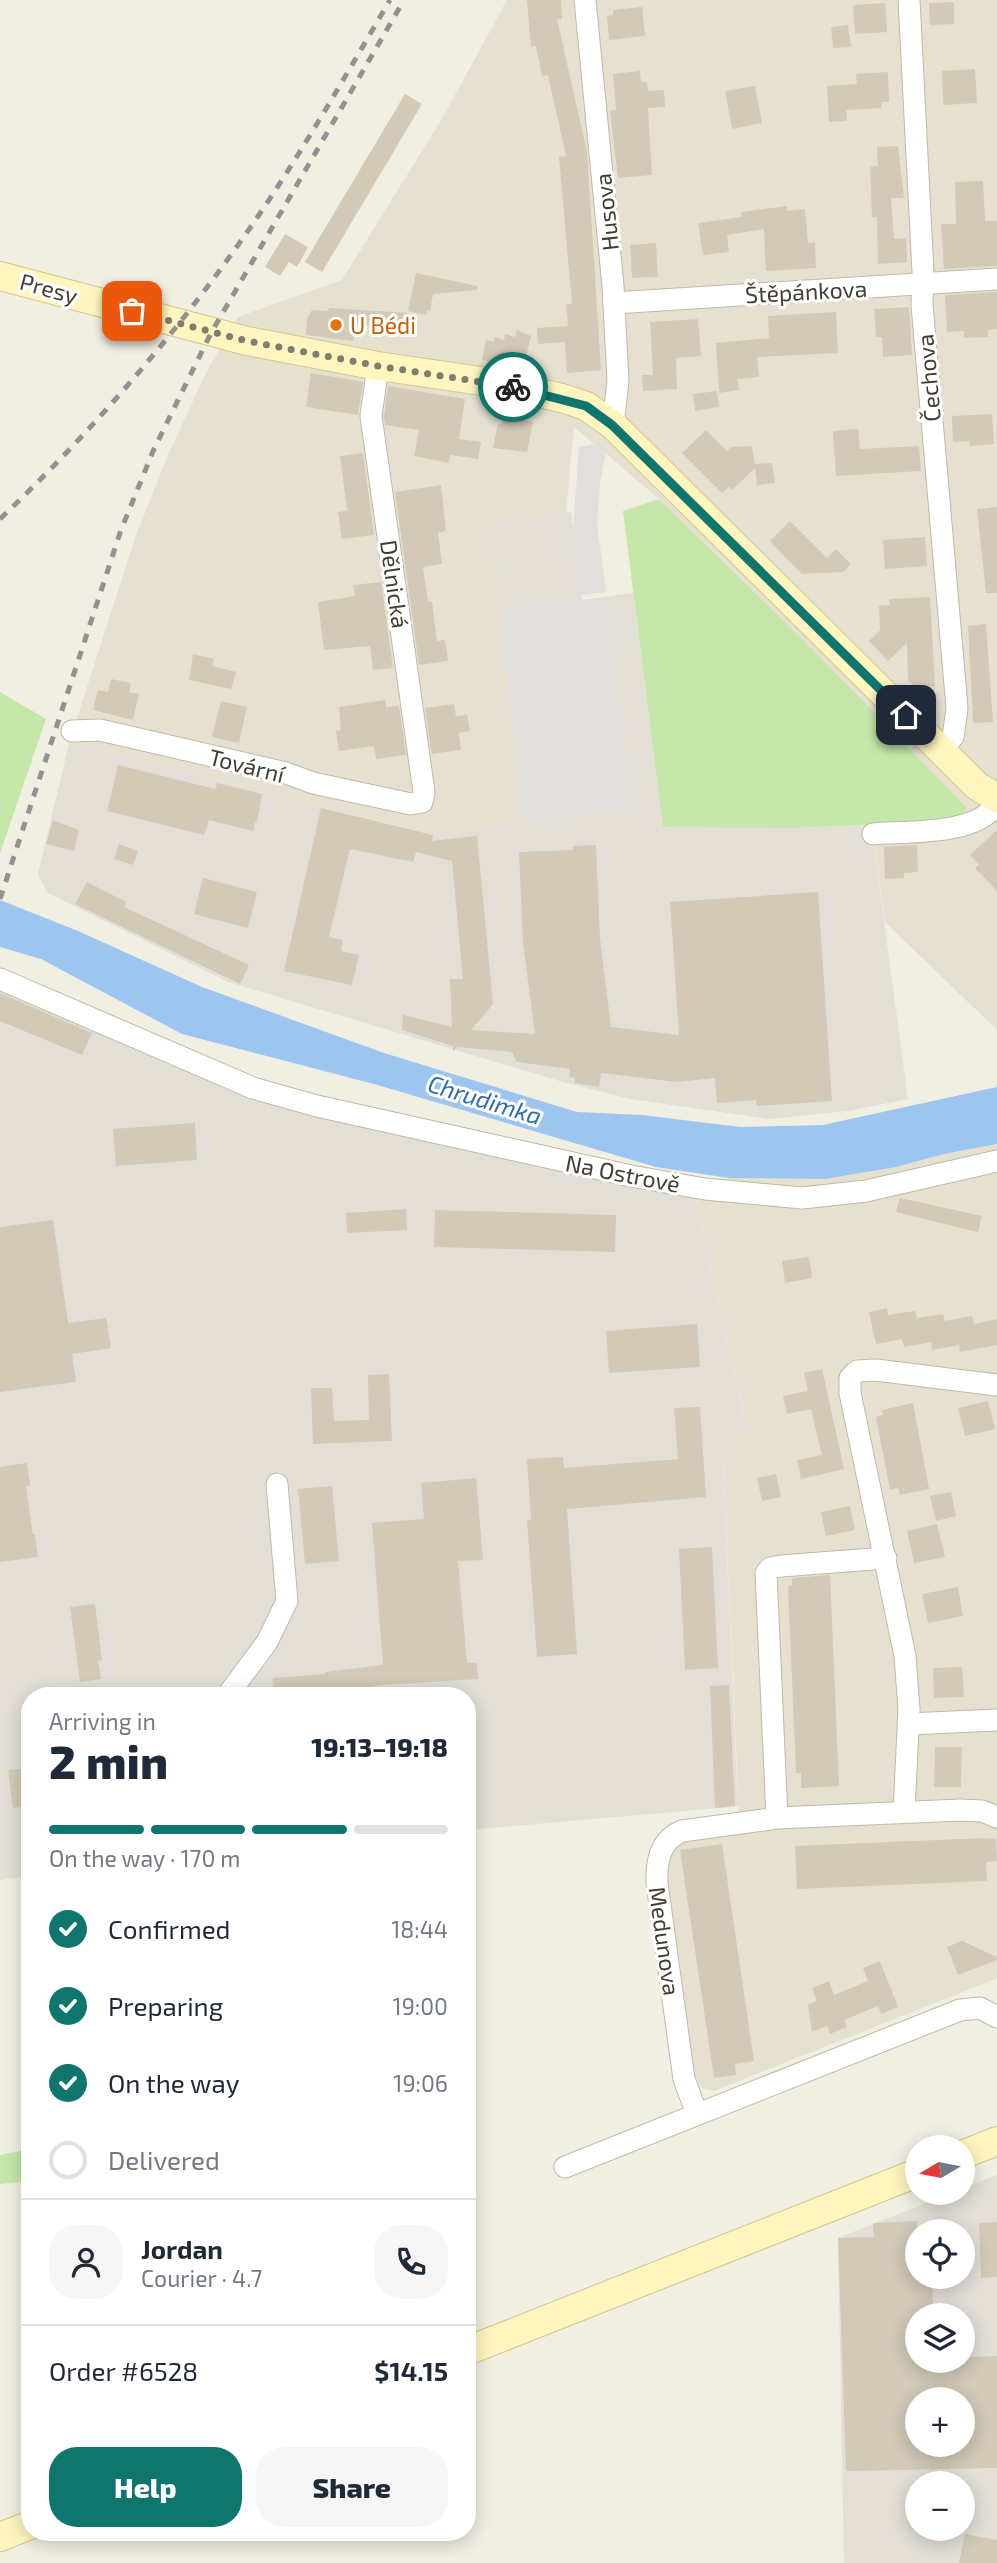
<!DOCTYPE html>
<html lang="en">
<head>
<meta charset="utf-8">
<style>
	:root { --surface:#fff; --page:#f6f6f7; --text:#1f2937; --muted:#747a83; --line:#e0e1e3; --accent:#0f766e }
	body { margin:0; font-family:"Exo 2",sans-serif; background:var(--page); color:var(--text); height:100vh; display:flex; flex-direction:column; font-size:26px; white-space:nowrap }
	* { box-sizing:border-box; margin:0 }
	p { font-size:23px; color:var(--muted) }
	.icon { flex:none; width:38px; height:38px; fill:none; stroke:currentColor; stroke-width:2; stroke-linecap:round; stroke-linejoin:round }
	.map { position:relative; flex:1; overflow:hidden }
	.panel { position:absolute; left:21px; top:1687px; width:455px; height:854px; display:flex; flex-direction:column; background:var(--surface); border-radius:28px; box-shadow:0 4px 18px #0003 }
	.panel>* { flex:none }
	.needle { width:46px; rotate:260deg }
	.fabs { position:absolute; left:905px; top:2135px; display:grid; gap:14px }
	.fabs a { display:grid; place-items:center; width:70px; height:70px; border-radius:50%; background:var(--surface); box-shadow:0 4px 18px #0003; font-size:35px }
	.pin { position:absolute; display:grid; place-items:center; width:60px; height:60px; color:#fff; margin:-30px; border-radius:14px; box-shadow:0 4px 10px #0006 }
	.courier { position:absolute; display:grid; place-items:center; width:70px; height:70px; margin:-35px; border:5px solid #0f766e; border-radius:50%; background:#fff; color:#222; box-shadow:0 2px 9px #0007 }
	.overview em { font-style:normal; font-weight:800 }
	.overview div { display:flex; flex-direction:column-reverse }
	.overview { display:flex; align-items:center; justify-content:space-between; height:119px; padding:0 28px }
	h1 { font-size:46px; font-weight:800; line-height:52px }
	.bar { display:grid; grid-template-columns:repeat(4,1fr); gap:10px 7px; align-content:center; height:84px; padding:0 28px }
	.bar i { height:9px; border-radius:5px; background:var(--line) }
	.bar .selected { background:var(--accent) }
	.bar p { grid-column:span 4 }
	.line { display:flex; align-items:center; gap:18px; padding:0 28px; border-top:2px solid var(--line) }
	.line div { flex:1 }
	.round { display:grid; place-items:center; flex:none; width:74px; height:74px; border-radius:28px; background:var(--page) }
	ol { padding:0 28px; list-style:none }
	li { display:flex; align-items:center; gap:21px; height:77px }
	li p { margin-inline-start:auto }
	li .icon { padding:7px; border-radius:50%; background:var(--accent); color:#fff; stroke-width:4 }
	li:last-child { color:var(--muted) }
	li i { width:38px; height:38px; border:4px solid var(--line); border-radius:50% }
	.action { display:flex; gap:14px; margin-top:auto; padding:14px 28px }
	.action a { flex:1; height:80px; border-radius:28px; background:var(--accent); color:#fff; font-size:28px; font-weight:800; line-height:80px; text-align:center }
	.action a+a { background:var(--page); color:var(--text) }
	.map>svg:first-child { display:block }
</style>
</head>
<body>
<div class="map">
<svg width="997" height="2563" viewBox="0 0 997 2563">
	<rect width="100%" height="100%" fill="#f1eee2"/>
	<g fill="#e5e0d0">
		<polygon points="507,0 997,0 997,1030 885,922 871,825 955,821 967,808 659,499 574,427 566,513 492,523 523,826 433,835 69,743 136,535 168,455 205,375 238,317 342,280 443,117"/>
		<polygon points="997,1144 997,1978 714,2091 706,2090 700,2086 695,2077 665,1879 666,1863 675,1844 685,1838 740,1833 722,1439 748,1435 696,1202 729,1178 825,1179 896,1167 944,1154"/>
	</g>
	<g fill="#e3dfd7" fill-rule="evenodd">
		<polygon points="571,512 582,600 633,593 663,826 795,828 871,825 908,1099 848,1111 769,1119 631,1099 563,1082 228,982 48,893 38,874 69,743 433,835 523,826 492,523"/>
		<polygon points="0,988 209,1073 701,1196 696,1202 748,1436 722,1439 737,1787 741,1806 467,1830 467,1696 30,1696 30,1876 0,1880"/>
		<path d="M997,2175V2563H844L838,2238L951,2193H962L963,2188ZM917,2231H962V2277H917ZM917,2315H962V2361H917ZM917,2399H962V2445H917ZM917,2483H962V2529H917Z"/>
	</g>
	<g fill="#c5e7a9">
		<polygon points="659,499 810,647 967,808 955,821 795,828 663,827 623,511"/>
		<polygon points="0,692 46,719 0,853"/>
		<polygon points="30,2149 30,2181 0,2184 0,2155"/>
	</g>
	<g fill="#e1dfdb">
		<polygon points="594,444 607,446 600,483 597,524 606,592 581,595 573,528 579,447"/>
		<polygon points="606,597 630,805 623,811 523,820 501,609"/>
	</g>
	<polygon fill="#9cc6f0" points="0,900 78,931 202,987 384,1053 577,1112 642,1115 740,1127 823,1125 997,1087 997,1144 944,1154 896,1167 825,1179 729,1178 656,1167 374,1084 182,1034 41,959 0,947"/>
	<g fill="#d2cab7" fill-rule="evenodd">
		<polygon points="527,0 561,0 562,19 557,19 587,152 601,370 567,373 565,342 538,344 537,328 568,326 566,304 572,304 559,157 566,156 548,75 542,76 536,46 531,47"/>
		<polygon points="954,2 954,24 930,25 929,3"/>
		<polygon points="885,3 887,32 855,34 853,5"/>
		<polygon points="642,7 645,36 609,40 607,16 613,15 613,10"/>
		<polygon points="848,25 851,47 833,48 831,27"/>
		<polygon points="975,69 977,103 943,105 942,71"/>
		<polygon points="640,71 641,82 647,82 648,91 664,90 665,107 648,108 652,175 618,178 610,111 616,110 613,74"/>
		<polygon points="888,72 889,102 881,102 881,108 846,110 847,121 829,122 827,86 857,84 856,74"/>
		<polygon points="755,86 762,123 732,129 725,91"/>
		<polygon points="405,94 422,104 322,272 305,262"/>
		<polygon points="898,146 904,198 891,198 894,239 906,238 907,262 878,264 877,217 872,217 870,167 878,166 877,147"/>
		<polygon points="983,181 985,221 997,221 997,266 944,269 941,224 956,224 955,182"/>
		<polygon points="787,206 787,211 805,209 808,243 815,242 816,268 766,271 764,229 727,235 729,252 703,255 698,223 742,217 741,212"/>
		<polygon points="285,234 308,247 297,267 289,262 280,276 265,267"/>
		<polygon points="656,243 658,277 632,278 630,245"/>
		<polygon points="416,273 477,286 477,290 433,294 430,311 427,310 426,315 408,311"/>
		<polygon points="997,292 997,329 988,330 988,337 964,338 964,331 947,332 945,295"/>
		<polygon points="909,307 912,355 883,357 882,337 876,337 874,309"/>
		<polygon points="329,308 408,313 403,334 355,323 354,341 306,335 307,318 312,310 328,311"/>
		<polygon points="836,312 838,353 757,357 759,377 737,379 739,390 719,393 716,343 769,338 768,316"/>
		<polygon points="698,319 701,356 676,358 677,389 643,391 642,375 653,375 650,322"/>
		<polygon points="517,330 531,336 523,369 482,360 486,340 494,342 495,337 504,340 505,334 515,337"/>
		<polygon points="311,373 363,382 358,415 306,407"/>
		<polygon points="388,386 465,399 459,439 481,442 478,459 450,455 449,463 414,456 419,430 385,425 384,416"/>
		<polygon points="717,391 719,407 695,411 693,394"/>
		<polygon points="992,414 994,444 970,446 969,441 953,442 952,416"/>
		<polygon points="504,416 533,422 527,452 493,448 498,424 502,424"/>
		<polygon points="858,429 860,449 919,446 921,471 836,476 833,431"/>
		<polygon points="706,430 727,451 731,447 752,446 755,464 772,463 775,483 757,485 755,468 732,490 729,487 722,493 682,453"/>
		<polygon points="363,453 374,535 342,539 338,512 347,511 340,456"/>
		<polygon points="441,485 446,531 438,533 442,564 423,567 428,602 432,601 437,641 445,640 448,661 419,665 395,492"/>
		<polygon points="997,507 997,593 986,593 977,509"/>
		<polygon points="790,521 827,558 836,549 851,564 843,572 802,574 770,541"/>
		<polygon points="925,537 927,566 885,569 883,540"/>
		<polygon points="381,582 393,668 373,670 370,646 324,650 318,602 355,596 353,585"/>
		<polygon points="930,597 935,686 915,687 908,681 907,643 888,661 869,641 880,630 879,606 890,605 889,599"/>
		<polygon points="986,624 993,722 973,723 968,626"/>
		<polygon points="193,654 214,659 212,666 236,672 231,689 189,680"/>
		<polygon points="111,679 131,683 129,692 139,694 133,720 93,710 98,690 108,692"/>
		<polygon points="385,700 386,707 399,706 406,755 376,759 374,746 339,751 336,731 341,730 339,707"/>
		<polygon points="221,701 247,707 239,743 212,737"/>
		<polygon points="454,704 456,716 467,715 470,731 459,733 461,750 432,754 425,708"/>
		<polygon points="118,765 215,789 217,783 262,794 257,823 255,822 253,831 209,820 204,835 107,811"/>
		<polygon points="321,808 433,835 432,841 477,836 493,1004 471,1030 535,1034 523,943 519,852 573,850 573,846 596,845 600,939 611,1027 679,1035 670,902 818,892 832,1101 757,1106 756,1100 717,1103 715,1078 677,1082 601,1073 599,1087 575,1083 575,1078 569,1077 570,1069 517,1062 512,1052 457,1047 453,1052 453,1046 402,1030 403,1015 452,1027 450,979 463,979 452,861 416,852 413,862 350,849 329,937 343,940 341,951 359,955 352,985 284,971"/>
		<polygon points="53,820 79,830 74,851 46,844"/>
		<polygon points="997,830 997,891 975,868 979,865 970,855"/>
		<polygon points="119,844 138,851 133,865 114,859"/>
		<polygon points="917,845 918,872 904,873 904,878 885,879 884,847"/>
		<polygon points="203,878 257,892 248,928 194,914"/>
		<polygon points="87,882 126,902 124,907 249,965 240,984 75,904"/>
		<polygon points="0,993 92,1033 82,1055 0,1021"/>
		<polygon points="195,1123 197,1160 116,1166 113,1129"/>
		<polygon points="900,1198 982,1216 978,1232 896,1212"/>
		<polygon points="406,1209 407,1230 347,1233 346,1213"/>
		<polygon points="435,1210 616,1215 615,1252 434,1247"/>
		<polygon points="53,1220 68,1323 106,1318 111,1348 72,1354 76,1382 0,1392 0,1227"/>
		<polygon points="809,1257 812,1278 785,1283 782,1261"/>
		<polygon points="887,1308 888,1315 915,1311 917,1318 943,1314 945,1321 972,1316 974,1324 997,1319 997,1345 960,1352 959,1345 932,1350 931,1342 904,1347 902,1339 876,1344 869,1312"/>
		<polygon points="697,1324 700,1367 609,1373 606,1331"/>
		<polygon points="822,1369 844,1469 801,1479 797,1460 822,1455 811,1409 787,1414 783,1396 808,1391 804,1373"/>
		<polygon points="389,1374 392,1441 313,1444 311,1388 332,1388 334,1421 369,1420 368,1375"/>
		<polygon points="988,1401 995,1429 965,1436 958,1408"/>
		<polygon points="913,1403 929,1489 900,1495 898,1488 890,1490 876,1417 883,1415 882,1410"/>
		<polygon points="700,1407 706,1497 567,1509 577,1654 537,1657 527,1520 531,1520 527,1459 563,1457 564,1468 678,1459 674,1408"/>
		<polygon points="27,1463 30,1486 26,1486 33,1535 35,1534 38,1557 0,1562 0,1467"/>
		<polygon points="776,1474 781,1497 762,1501 757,1478"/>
		<polygon points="476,1478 483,1560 458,1561 467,1663 477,1663 478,1679 384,1685 326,1692 326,1689 274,1693 273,1678 325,1674 325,1672 383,1665 372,1523 424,1519 421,1483"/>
		<polygon points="332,1486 339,1561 305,1564 298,1489"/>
		<polygon points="951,1492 956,1516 936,1521 930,1496"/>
		<polygon points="850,1506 855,1530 826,1536 821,1512"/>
		<polygon points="937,1524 945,1557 914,1563 907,1531"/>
		<polygon points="712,1547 718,1668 685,1670 679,1549"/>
		<polygon points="830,1575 839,1786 801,1788 801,1773 796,1773 788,1586 792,1585 792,1578"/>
		<polygon points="958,1587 963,1616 928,1623 922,1594"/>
		<polygon points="95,1604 102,1660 98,1661 101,1679 80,1682 70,1607"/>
		<polygon points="962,1667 964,1697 934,1698 933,1668"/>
		<polygon points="729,1685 735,1806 715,1808 710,1686"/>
		<polygon points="935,1747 962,1747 961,1787 934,1787"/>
		<polygon points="30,1768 30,1806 13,1808 8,1770"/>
		<polygon points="985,1838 996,1839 997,1861 986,1862 987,1881 797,1889 795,1846"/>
		<polygon points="722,1844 754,2061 735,2064 736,2075 714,2078 680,1850"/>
		<polygon points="962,1941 997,1957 997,1960 958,1975 947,1947"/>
		<polygon points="880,1961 898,2007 881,2014 878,2006 844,2020 847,2027 830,2034 827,2026 812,2032 808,2004 817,2001 812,1988 829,1981 834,1995 868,1981 863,1968"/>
		<path d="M917,2221V2277H932L933,2315H917V2361H962V2357L997,2356V2468L846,2471L838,2238L874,2237L873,2223ZM917,2399H962V2445H917Z"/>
		<polygon points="997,2222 997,2277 981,2278 979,2223"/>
		<polygon points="965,2534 997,2540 997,2563 959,2563"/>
	</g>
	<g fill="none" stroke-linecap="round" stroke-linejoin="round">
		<g stroke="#bfb9a7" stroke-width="23">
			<g id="street">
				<polyline points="585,0 613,286 618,381 613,425"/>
				<polyline points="909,0 923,272 922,305 957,708 953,737 941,750"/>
				<polyline points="614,303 997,279"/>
				<polyline points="72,731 100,730 286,773 313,783 411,804 422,802 424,792 371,416 378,366"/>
				<path d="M873,834C905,831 981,836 997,802"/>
				<polyline points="0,979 253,1088 317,1106 631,1176 705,1189 802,1198 866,1191 997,1161"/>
				<polyline points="227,1696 267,1642 287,1601 277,1484"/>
				<polyline points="908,1724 997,1720"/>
				<polyline points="904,1812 909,1709 905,1656 850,1393 850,1378 857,1371 876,1370 997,1385"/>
				<polyline points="777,1818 766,1573 770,1568 781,1566 886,1558"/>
				<path d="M697,2114L684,2079L657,1883C656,1861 660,1840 682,1831L777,1818L961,1810L982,1811L997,1817"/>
				<polyline points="565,2167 960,2010 980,2008 997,2017"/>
			</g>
		</g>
		<g stroke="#d2c690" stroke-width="30">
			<g id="secondary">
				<polyline points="0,276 247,341 378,366 488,382 562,398 586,406 613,425 977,786 997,798"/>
				<polyline points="962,2155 997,2141"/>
				<polyline points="467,2351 917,2173"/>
				<polyline points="0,2537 30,2525"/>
			</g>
		</g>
		<use href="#street" stroke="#fff" stroke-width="21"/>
		<use href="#secondary" stroke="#fff5be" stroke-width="28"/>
		<g stroke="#929292" stroke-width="5" stroke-dasharray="9 9" stroke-linecap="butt">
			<path d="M0,519C86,437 164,348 233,252C291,172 340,85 390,0"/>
			<polyline points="0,899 121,530 154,449 211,333 404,0"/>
		</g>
	</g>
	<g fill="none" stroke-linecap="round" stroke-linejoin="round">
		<polyline stroke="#7f7c70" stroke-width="7" stroke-dasharray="0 12.6" points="132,311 247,341 378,366 513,387"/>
		<polyline stroke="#0f766e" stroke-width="9" points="513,387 586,406 612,425 906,715"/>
	</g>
	<circle fill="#e8710a" stroke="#fff" stroke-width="2.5" cx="336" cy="325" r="7"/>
	<g text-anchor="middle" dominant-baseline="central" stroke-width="6" stroke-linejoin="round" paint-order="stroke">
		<g font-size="23" fill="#423e32" stroke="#fff">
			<text transform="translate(606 212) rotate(-96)">Husova</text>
			<text transform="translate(49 288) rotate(15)">Presy</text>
			<text transform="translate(806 291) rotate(-3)">Štěpánkova</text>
			<text transform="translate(928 378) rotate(-95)">Čechova</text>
			<text transform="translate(395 584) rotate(82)">Dělnická</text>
			<text transform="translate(247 765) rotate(14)">Tovární</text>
			<text transform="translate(623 1173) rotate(11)">Na Ostrově</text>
			<text transform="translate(665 1941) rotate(82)">Medunova</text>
		</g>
		<g font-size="23" fill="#c56008" stroke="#fff" text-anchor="start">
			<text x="350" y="325">U Bédi</text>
		</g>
		<g font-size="24" font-style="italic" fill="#2c6bae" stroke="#fff">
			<text transform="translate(485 1099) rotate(17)">Chrudimka</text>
		</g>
	</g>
</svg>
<div class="fabs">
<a><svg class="needle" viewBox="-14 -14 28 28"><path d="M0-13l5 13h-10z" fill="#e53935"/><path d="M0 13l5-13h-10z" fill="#747a83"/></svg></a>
<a><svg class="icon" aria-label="locate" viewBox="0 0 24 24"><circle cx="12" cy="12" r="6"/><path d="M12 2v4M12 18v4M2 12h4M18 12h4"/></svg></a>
<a><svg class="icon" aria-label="layers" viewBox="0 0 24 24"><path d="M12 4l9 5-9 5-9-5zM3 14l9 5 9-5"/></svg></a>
<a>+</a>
<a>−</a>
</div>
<div class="pin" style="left:132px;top:311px;background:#ea580c"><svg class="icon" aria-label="bag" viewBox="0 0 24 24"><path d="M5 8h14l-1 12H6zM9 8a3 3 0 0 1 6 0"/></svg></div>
<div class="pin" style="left:906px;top:715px;background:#1f2937"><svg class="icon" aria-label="home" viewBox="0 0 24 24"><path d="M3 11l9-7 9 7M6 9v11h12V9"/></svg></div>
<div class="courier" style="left:513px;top:387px"><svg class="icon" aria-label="bike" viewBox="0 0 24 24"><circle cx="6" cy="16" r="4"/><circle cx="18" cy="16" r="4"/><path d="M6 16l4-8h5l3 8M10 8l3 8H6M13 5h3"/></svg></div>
<section class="panel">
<div class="overview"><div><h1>2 min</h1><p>Arriving in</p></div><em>19:13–19:18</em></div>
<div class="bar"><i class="selected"></i><i class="selected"></i><i class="selected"></i><i></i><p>On the way · 170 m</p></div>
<ol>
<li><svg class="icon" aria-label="check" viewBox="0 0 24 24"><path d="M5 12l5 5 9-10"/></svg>Confirmed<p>18:44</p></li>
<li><svg class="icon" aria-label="check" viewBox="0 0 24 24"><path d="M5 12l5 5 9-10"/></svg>Preparing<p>19:00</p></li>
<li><svg class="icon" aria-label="check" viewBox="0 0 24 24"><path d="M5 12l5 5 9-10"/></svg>On the way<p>19:06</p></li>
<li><i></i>Delivered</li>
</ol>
<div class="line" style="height:126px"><a class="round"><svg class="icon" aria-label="person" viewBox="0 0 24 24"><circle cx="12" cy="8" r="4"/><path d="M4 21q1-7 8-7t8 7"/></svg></a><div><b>Jordan</b><p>Courier · 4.7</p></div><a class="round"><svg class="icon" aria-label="phone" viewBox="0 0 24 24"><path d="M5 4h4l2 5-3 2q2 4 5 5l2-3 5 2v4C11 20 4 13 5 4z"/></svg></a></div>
<div class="line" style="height:91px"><div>Order #6528</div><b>$14.15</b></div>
<div class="action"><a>Help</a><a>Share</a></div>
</section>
</div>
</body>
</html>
